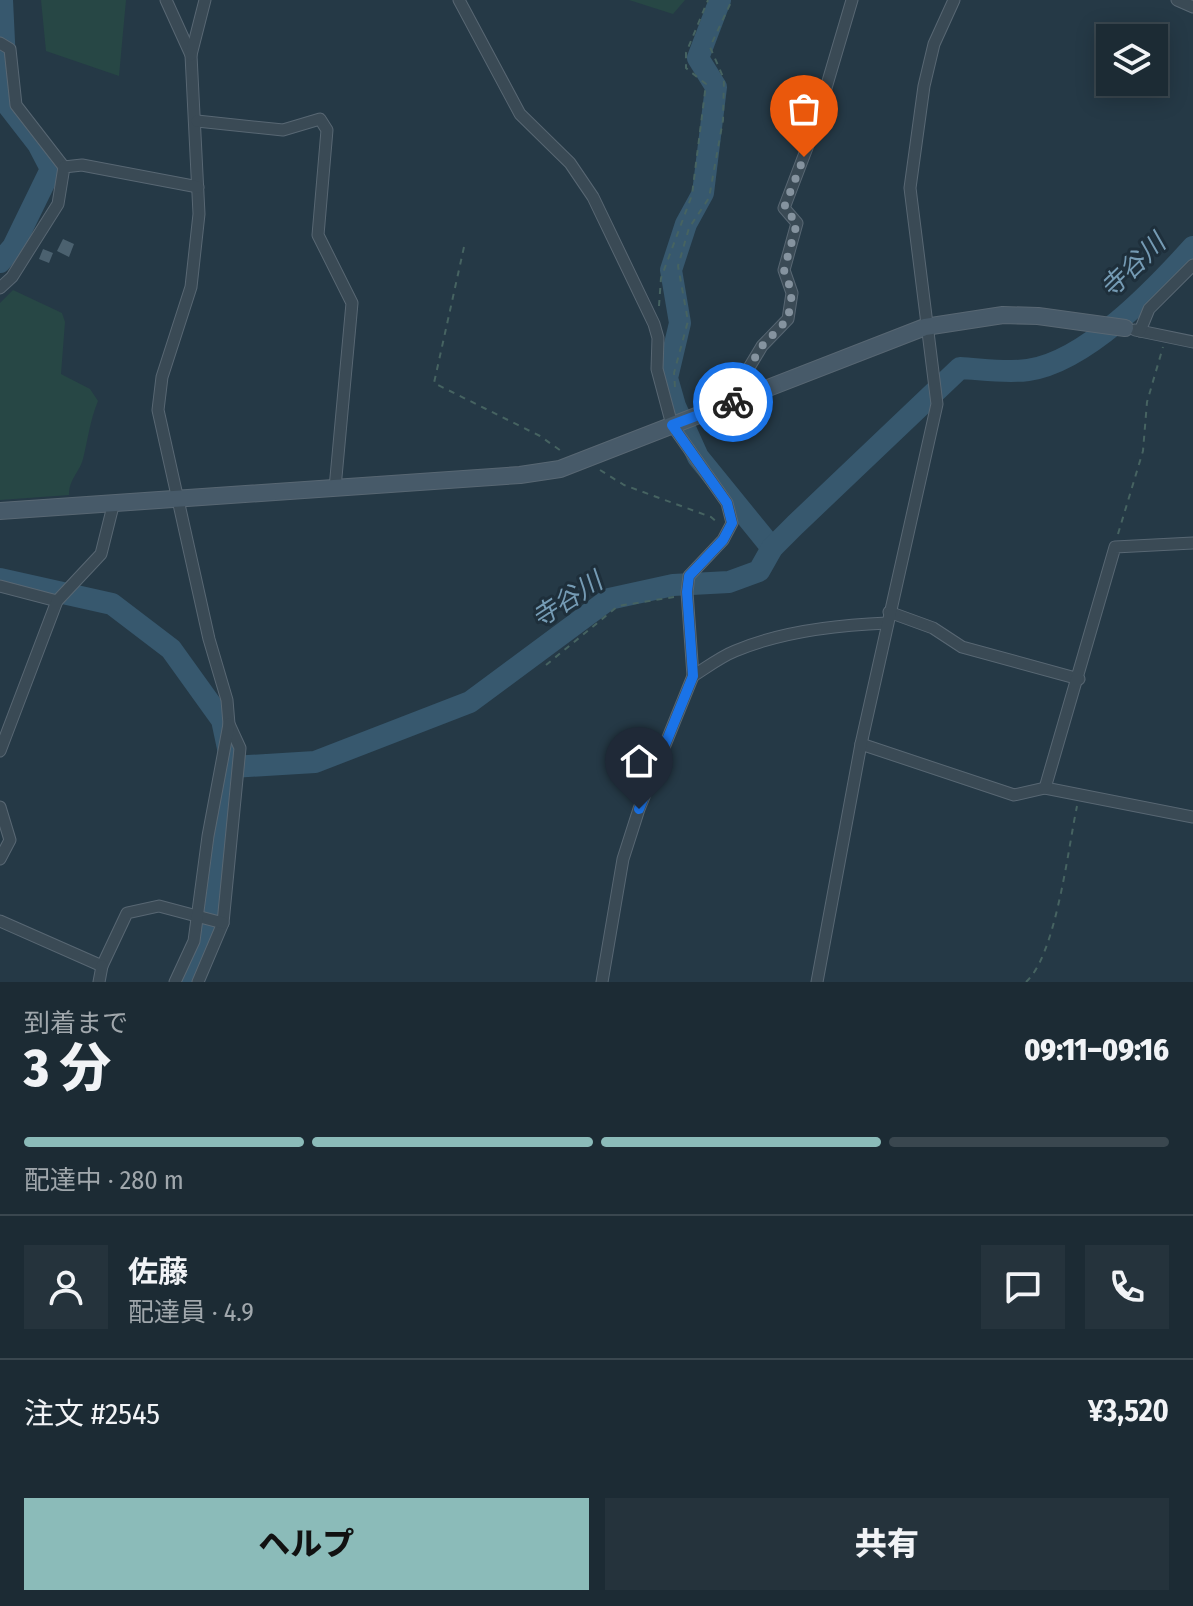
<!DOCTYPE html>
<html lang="ja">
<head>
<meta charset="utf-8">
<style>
	:root { --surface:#1c2b34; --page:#25333c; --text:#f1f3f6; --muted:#a0a7ac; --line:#3a474f; --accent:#8bbbb9 }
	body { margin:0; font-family:"Fira Sans Condensed","Noto Sans JP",sans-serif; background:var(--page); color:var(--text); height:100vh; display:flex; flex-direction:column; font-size:30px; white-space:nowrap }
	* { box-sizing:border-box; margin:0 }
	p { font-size:26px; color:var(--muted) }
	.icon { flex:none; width:44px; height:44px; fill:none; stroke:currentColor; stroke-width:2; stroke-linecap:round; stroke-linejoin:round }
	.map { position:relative; height:982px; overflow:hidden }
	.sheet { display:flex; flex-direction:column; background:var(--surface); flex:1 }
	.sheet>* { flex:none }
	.tools { position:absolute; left:1096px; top:24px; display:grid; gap:16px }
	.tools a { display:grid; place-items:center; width:72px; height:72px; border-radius:0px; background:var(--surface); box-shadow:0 4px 20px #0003,0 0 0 2px var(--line); font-size:40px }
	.pin { position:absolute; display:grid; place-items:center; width:68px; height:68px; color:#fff; margin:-82px -34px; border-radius:50% 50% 50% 0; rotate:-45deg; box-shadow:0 0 8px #0007 }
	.pin .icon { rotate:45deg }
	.courier { position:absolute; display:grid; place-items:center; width:80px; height:80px; margin:-40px; border:6px solid #1a73e8; border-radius:50%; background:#fff; color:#222; box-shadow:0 2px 10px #0007 }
	.summary em { font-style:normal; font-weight:800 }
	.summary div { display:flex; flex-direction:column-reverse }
	.summary { display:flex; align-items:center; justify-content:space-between; height:136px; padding:0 24px }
	h1 { font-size:52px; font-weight:800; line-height:60px }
	.bar { display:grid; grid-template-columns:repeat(4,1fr); gap:12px 8px; align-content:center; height:96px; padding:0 24px }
	.bar i { height:10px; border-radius:6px; background:var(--line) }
	.bar .on { background:var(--accent) }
	.bar p { grid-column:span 4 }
	.line { display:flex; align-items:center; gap:20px; padding:0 24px; border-top:2px solid var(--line) }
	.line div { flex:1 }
	.round { display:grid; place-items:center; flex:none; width:84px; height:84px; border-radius:0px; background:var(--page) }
	.button { display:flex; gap:16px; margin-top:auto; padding:16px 24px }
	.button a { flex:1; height:92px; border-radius:0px; background:var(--accent); color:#111; font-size:32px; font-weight:800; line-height:92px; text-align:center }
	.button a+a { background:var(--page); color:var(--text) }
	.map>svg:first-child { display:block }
</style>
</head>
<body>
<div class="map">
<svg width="1193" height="982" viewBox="0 0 1193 982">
	<rect width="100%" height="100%" fill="#253946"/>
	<g fill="#274745">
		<polygon points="41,0 126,0 119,76 46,51"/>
		<polygon points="629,0 685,0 673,14"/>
		<path d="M13,290L62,313L65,322L61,374L90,389L98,401C90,420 88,439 83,459C79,473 69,479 69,495L0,500V303Z"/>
	</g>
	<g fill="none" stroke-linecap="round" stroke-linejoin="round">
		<g stroke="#37586e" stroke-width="22">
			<polyline points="720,0 698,58 716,87 703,193 686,224 671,270 680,323 667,378 675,406 698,457 772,548"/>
			<polyline points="0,262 13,247 51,169 38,144 7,104 2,0"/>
			<polyline points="0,579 112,604 171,649 222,720 232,767 215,854 207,936 185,982"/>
			<path d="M232,767L315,762L470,702L609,599L673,585L729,582L759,571L772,548L795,525L960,368C981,369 1006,373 1028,370C1086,362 1155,289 1193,247"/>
		</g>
	</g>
	<g fill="#4b616f">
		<polygon points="63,239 74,244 69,257 57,251"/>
		<polygon points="43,249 53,253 49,263 39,259"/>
	</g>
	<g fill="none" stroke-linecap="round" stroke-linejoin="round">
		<g stroke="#586773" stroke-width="13">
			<g id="street">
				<polyline points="166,0 191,55 199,214 191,287 162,377 158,410 209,639 227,700 229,724 240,748 223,923 198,982"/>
				<polyline points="459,0 520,114 570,163 593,197 654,324 658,338 657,369 672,425 727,503 732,523 723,540 689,576 687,592 693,676 639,809 623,859 602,982"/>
				<polyline points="1177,0 1193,7"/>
				<polyline points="0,43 10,49 16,105 64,167"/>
				<polyline points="191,55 205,0"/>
				<polyline points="197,121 283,130 320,119 327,130 318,235 352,303 335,488"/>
				<polyline points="0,288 12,277 58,204 64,167 82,165 198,187"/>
				<polyline points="1135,330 1193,342"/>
				<polyline points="1140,331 1149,309 1193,265"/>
				<polyline points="748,397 747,371 762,346 788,319 792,293 784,270 797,223 784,208 813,132 852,0"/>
				<polyline points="0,586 57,601"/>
				<polyline points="889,612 933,628 962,647 1079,679"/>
				<path d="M693,676C706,668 720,657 735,651C782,631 836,625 887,623"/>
				<polyline points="861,744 1014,795 1045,788 1193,817"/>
				<polyline points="0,751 57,601 101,554 113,506"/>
				<polyline points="1045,788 1115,547 1193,543"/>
				<polyline points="0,807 10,840 0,859"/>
				<polyline points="0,921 102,966 127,913 159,906 223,923"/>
				<polyline points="99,982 102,966"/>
				<polyline points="175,982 194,941 208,836 229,724"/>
				<polyline points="817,982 861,744 937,404 910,188 924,86 934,44 954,0"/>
			</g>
		</g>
		<g stroke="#586773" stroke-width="18">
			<polyline id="secondary" points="0,511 520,475 560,469 925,327 1003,315 1038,316 1125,328"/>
		</g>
		<g stroke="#466361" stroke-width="2" stroke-dasharray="6 6" stroke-linecap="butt">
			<polyline points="464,247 434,383 540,436 564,453"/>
			<polyline points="659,306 661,278 692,195 706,84 686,68 686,53 708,0"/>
			<polyline points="675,387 674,373 688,321 678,266 689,228 709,198 723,120 724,79 710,47 732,0"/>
			<polyline points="600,470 624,485 711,517 718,523"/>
			<polyline points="1118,534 1143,451 1147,402 1163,347"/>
			<polyline points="546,665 618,606 674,597"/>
			<path d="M1026,982C1056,955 1068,849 1077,806"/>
		</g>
		<use href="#street" stroke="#3a4a55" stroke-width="11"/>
		<use href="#secondary" stroke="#475a69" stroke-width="16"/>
	</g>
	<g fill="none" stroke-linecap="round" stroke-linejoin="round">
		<polyline stroke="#85939f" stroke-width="8" stroke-dasharray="0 14.4" points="733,402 748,397 747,371 762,346 788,319 792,293 784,270 797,223 784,208 804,157"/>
		<polyline stroke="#1a73e8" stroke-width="10" points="639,809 693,676 687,592 689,576 723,540 732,523 727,503 672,425 733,402"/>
	</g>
	<g text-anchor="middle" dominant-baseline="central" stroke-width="6" stroke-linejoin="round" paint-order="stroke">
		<g font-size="26" font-style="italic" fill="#759bb4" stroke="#1e2f3b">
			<text transform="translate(1133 266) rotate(-44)">寺谷川</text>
			<text transform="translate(567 600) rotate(-33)">寺谷川</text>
		</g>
	</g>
</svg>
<div class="tools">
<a><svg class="icon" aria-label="layers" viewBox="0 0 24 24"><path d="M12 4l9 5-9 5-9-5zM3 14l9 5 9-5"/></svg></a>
</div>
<div class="pin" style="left:804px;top:157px;background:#ea580c"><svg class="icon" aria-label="bag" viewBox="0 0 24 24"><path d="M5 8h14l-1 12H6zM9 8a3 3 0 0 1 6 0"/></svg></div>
<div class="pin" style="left:639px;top:809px;background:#1f2937"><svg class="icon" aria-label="home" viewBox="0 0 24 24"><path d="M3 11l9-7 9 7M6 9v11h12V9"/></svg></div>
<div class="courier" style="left:733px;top:402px"><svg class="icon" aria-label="bike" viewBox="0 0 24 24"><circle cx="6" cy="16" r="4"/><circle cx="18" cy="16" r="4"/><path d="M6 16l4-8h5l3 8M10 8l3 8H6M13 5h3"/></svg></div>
</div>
<section class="sheet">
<div class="summary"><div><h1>3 分</h1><p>到着まで</p></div><em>09:11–09:16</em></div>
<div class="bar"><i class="on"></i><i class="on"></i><i class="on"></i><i></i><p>配達中 · 280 m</p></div>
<div class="line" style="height:144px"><a class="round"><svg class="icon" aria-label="person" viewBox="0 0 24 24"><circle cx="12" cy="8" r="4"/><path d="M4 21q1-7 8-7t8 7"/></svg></a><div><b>佐藤</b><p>配達員 · 4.9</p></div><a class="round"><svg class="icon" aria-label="chat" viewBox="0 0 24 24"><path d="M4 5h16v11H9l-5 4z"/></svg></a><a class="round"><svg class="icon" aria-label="phone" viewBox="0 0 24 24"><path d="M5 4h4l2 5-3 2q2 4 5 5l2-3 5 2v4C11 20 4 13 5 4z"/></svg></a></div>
<div class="line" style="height:104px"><div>注文 #2545</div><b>¥3,520</b></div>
<div class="button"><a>ヘルプ</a><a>共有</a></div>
</section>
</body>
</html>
